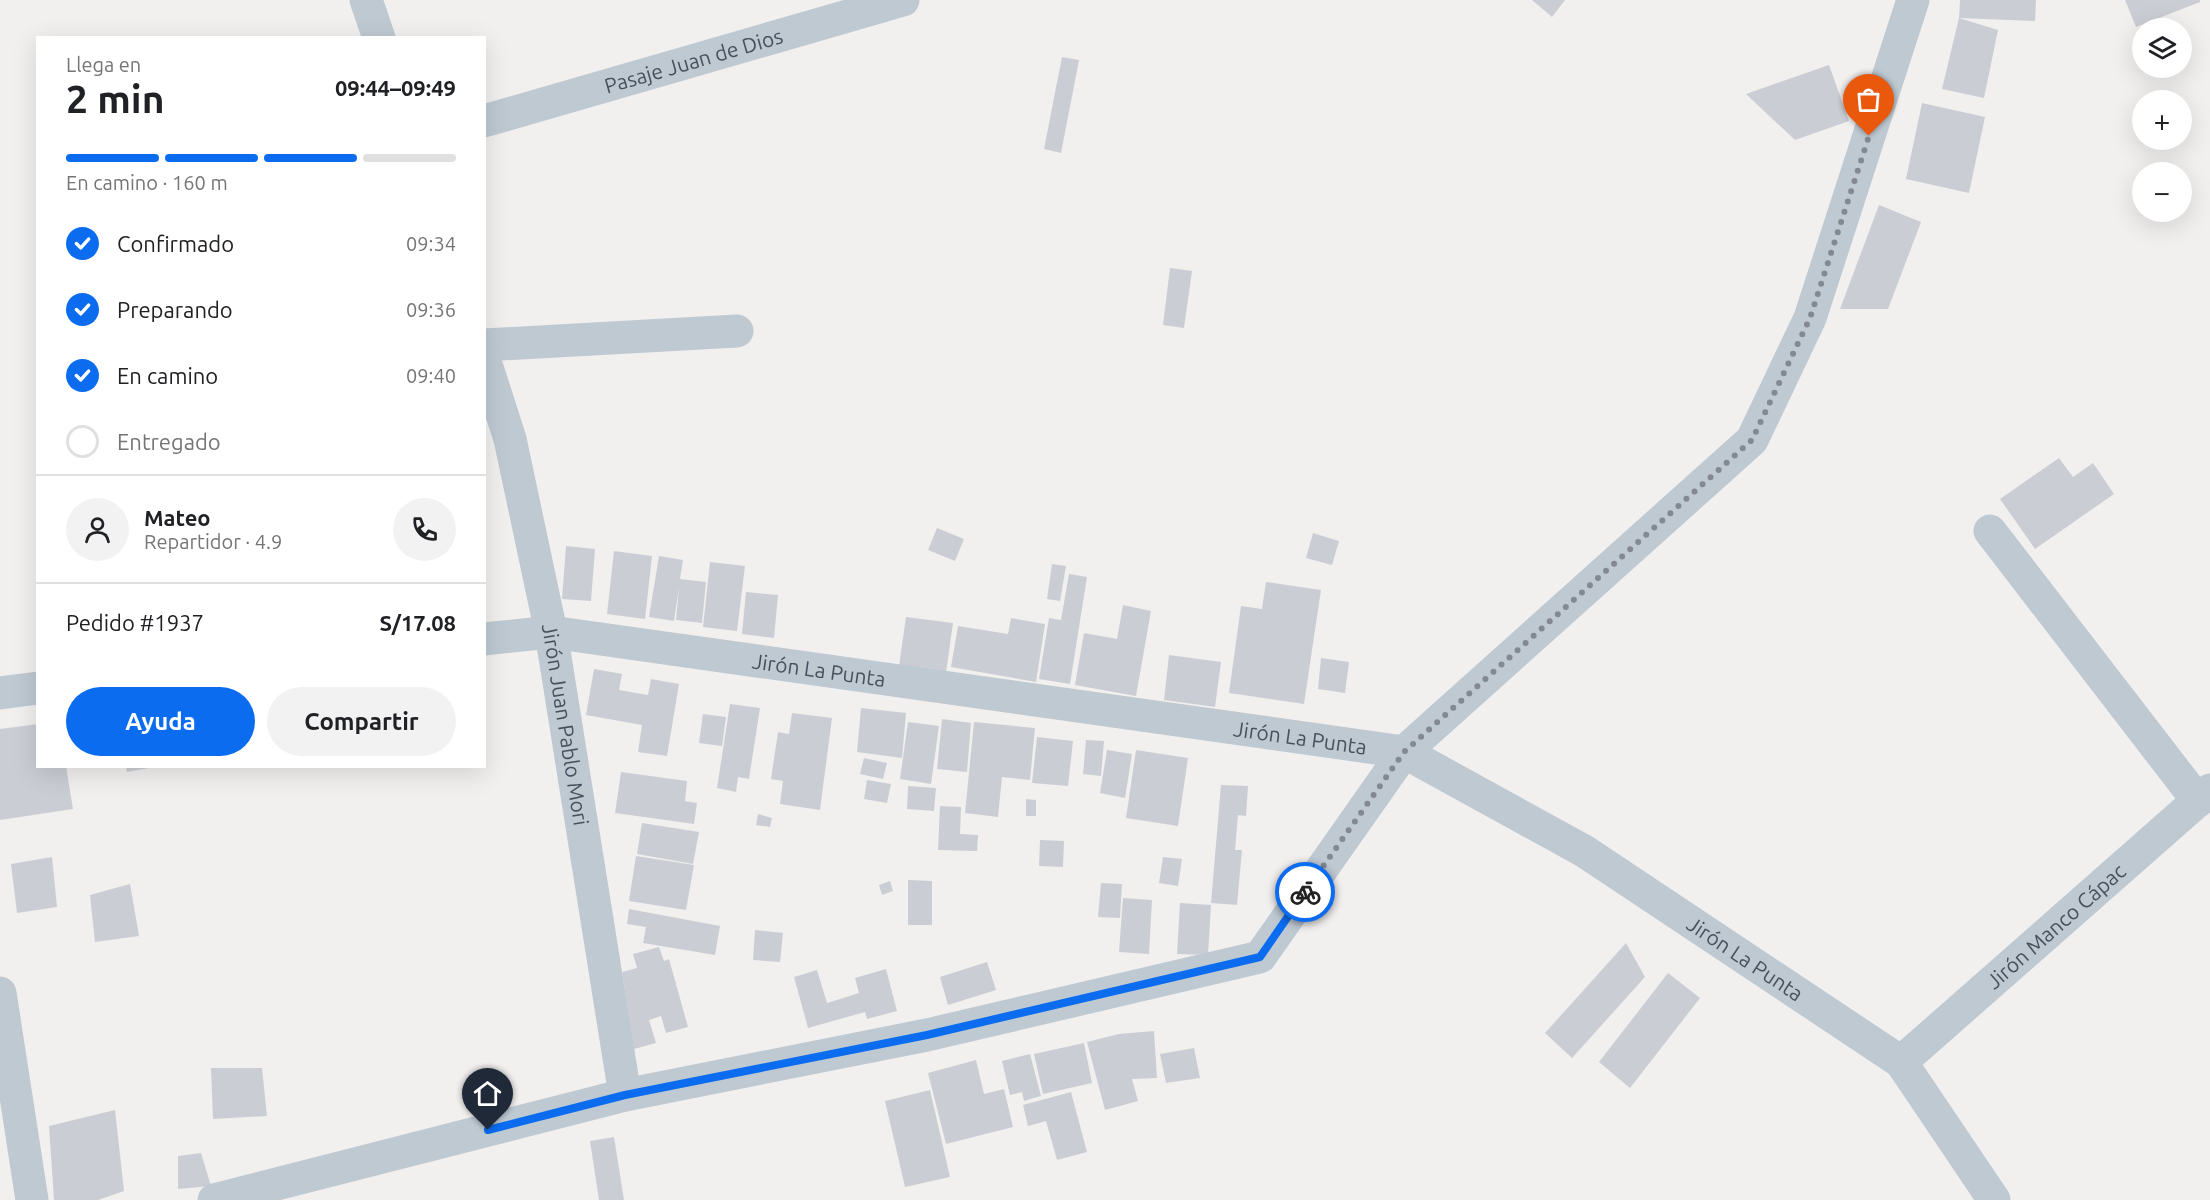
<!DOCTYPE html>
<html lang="es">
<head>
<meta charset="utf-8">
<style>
	:root { --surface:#fff; --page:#f2f2f2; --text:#202124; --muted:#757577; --line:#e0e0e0; --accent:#0b6cef }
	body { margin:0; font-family:Ubuntu,sans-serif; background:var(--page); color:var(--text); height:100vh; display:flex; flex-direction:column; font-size:22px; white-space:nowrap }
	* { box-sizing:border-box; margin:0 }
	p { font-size:20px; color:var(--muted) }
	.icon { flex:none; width:33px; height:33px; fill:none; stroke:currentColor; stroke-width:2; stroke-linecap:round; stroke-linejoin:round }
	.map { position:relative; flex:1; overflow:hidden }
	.side { position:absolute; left:36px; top:36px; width:450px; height:732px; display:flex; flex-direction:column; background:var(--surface); border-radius:0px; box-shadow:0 6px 24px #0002 }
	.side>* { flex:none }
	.buttons { position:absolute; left:2132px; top:18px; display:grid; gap:12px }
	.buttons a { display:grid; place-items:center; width:60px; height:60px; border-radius:50%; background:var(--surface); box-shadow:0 6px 24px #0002; font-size:30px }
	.pin { position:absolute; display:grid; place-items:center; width:51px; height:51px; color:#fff; margin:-62px -26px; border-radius:50% 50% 50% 0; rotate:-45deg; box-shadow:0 0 6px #0007 }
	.pin .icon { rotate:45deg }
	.courier { position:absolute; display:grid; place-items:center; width:60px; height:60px; margin:-30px; border:4px solid #0b6cef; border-radius:50%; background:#fff; color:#222; box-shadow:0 2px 8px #0007 }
	.overview em { font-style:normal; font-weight:700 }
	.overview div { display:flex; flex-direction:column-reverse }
	.overview { display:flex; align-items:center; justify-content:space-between; height:102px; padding:0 30px }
	h1 { font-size:39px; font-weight:700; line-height:45px }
	.bar { display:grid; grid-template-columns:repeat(4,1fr); gap:9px 6px; align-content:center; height:72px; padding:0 30px }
	.bar i { height:8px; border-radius:4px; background:var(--line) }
	.bar .selected { background:var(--accent) }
	.bar p { grid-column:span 4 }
	.line { display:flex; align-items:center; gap:15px; padding:0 30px; border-top:2px solid var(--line) }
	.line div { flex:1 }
	.round { display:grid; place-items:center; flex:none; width:63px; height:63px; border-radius:32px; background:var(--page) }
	ol { padding:0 30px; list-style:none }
	li { display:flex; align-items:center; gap:18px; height:66px }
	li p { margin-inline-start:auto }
	li .icon { padding:6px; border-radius:50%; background:var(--accent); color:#fff; stroke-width:4 }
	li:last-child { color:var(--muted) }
	li i { width:33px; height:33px; border:3px solid var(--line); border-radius:50% }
	.cta { display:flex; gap:12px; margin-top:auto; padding:12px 30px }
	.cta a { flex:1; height:69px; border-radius:36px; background:var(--accent); color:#fff; font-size:24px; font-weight:700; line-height:69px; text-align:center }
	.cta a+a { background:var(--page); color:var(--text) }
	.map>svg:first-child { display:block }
</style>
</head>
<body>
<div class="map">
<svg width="2210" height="1200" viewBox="0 0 2210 1200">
	<rect width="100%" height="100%" fill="#f2efef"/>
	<g fill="#caced4">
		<polygon points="1532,0 1565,0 1552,17"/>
		<polygon points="1960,0 2036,0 2035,21 1959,18"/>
		<polygon points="2125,0 2200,0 2200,2 2136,27"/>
		<polygon points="1959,18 1998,30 1984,98 1942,89"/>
		<polygon points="1062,57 1079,60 1061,153 1044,149"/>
		<polygon points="1829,65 1849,121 1795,140 1746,94"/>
		<polygon points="1922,103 1985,117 1969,193 1906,179"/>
		<polygon points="1879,205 1921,222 1888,309 1840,309"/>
		<polygon points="1170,268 1192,271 1184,328 1163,325"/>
		<polygon points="2059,458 2073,477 2093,463 2114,494 2035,549 2000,499"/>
		<polygon points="937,528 964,539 955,561 928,550"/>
		<polygon points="1313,533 1339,541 1332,565 1306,558"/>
		<polygon points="566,546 595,549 591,601 562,599"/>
		<polygon points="614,551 652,556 645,619 607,614"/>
		<polygon points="659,556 683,560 680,579 706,582 702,623 676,620 679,587 674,621 649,617"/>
		<polygon points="710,562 745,566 737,631 703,627"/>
		<polygon points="1052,564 1066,566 1060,601 1047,599"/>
		<polygon points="1069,574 1087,577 1070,684 1039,679 1049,618 1061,620"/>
		<polygon points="1266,582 1321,590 1304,704 1229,693 1241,606 1262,609"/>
		<polygon points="746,592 778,595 774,638 742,634"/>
		<polygon points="1123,605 1151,611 1136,696 1075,685 1084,633 1117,639"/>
		<polygon points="906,617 953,623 946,673 899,666"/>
		<polygon points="1011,618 1045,624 1036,682 951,667 958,626 1008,634"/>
		<polygon points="1169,655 1221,662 1215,707 1164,700"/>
		<polygon points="1321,658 1349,662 1345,693 1318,689"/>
		<polygon points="594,669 622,674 619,690 648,695 651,679 679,684 667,756 638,752 642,725 586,715"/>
		<polygon points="730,704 760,708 749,779 738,777 736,792 717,788"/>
		<polygon points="861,708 906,713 902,758 857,752"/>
		<polygon points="792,713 832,718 820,810 780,804 783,781 771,779 778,732 789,734"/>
		<polygon points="703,714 726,717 722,746 699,743"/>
		<polygon points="942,719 971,723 967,772 937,769"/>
		<polygon points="908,722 939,726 931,784 900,779"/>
		<polygon points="974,722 1035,728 1030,780 1002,777 998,817 965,813"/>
		<polygon points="38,724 38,766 66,766 73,809 0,820 0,729"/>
		<polygon points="1037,737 1073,741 1068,786 1032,783"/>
		<polygon points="1086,740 1104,741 1101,776 1083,774"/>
		<polygon points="1107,750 1132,754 1125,798 1100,793"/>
		<polygon points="1136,750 1188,758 1178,826 1126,818"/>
		<polygon points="864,758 887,763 883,779 860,774"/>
		<polygon points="126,766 149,766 149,768 127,772"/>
		<polygon points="621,772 687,781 685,801 697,803 694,824 615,813"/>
		<polygon points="867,780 891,784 887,803 864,799"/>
		<polygon points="1221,785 1248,786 1246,816 1238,815 1235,850 1242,850 1237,905 1211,903"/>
		<polygon points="908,786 936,788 934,811 907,809"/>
		<polygon points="1026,799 1036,800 1036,816 1026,816"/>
		<polygon points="940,806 961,807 960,834 978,835 977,851 938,850"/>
		<polygon points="758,814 772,818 770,827 756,825"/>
		<polygon points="642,823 699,832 693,864 637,854"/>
		<polygon points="1040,840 1064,841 1063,867 1039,866"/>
		<polygon points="636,856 694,865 686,910 629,901"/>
		<polygon points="52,857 57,907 17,913 11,864"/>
		<polygon points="1163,857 1182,859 1178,886 1159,883"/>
		<polygon points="908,880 932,881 932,925 908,925"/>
		<polygon points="890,881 893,891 882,895 879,885"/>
		<polygon points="1101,883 1122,884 1120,918 1098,917"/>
		<polygon points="130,884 139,936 95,942 90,895"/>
		<polygon points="1123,898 1152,900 1149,954 1119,952"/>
		<polygon points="1180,903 1211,905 1208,955 1177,954"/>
		<polygon points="629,909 720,926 715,955 643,943 646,927 627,924"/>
		<polygon points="755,930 783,933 780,962 753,960"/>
		<polygon points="1626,943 1645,977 1572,1058 1545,1033"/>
		<polygon points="659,947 664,961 669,959 688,1027 666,1033 661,1016 649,1020 656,1043 634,1049 622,972 637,968 633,954"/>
		<polygon points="987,962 996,990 948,1005 940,977"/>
		<polygon points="886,969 897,1011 867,1019 865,1012 808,1028 794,977 817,970 827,1003 859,993 855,978"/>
		<polygon points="1668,973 1700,998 1630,1088 1599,1062"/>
		<polygon points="1154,1031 1157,1078 1132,1079 1138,1101 1105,1110 1087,1042 1119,1034"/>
		<polygon points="1084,1043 1092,1083 1043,1094 1034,1054"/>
		<polygon points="1194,1048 1200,1078 1166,1083 1160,1054"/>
		<polygon points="1030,1054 1041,1096 1024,1101 1022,1092 1010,1095 1002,1061"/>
		<polygon points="976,1060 984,1094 1004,1089 1013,1127 946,1144 928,1073"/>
		<polygon points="211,1068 262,1068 267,1116 213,1119"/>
		<polygon points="930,1090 950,1177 905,1187 885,1101"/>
		<polygon points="1071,1092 1087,1152 1057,1160 1046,1121 1028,1126 1023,1105"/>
		<polygon points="115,1110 124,1191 98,1200 54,1200 49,1126"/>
		<polygon points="614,1137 624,1200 599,1200 590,1141"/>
		<polygon points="201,1153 211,1186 178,1189 178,1156"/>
	</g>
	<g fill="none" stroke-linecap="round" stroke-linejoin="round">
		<g stroke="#bec9d2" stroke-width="33">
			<polyline points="366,0 379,38"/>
			<path id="s1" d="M484,121L903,0"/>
			<polyline points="484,345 737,331"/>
			<path id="s2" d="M484,358L510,439L551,632L625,1095"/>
			<polyline points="1990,531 2198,801"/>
			<path id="s3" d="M484,639L551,632L1404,752L1584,851L1901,1062L1994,1200"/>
			<polyline points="0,693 38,688"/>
			<polyline points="0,993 32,1200"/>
			<path id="s4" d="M1901,1062L2210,790"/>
			<polyline points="214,1200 625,1095 927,1035 1260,957 1404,752 1752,440 1810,318 1913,0"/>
		</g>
	</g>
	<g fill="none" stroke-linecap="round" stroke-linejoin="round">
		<polyline stroke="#828991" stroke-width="6" stroke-dasharray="0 10.8" points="1305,892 1404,752 1752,440 1810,318 1869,136"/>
		<polyline stroke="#0b6cef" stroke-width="8" points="488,1130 625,1095 927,1035 1260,957 1305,892"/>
	</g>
	<g text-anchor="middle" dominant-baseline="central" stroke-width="6" stroke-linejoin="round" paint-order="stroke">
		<g font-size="21" fill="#45525e" stroke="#fff">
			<text stroke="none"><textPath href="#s1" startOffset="218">Pasaje Juan de Dios</textPath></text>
			<text stroke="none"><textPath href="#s3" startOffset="338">Jirón La Punta</textPath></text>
			<text stroke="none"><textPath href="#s2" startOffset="376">Jirón Juan Pablo Mori</textPath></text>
			<text stroke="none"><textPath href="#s3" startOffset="824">Jirón La Punta</textPath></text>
			<text stroke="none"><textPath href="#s4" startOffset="206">Jirón Manco Cápac</textPath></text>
			<text stroke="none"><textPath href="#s3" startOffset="1328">Jirón La Punta</textPath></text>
		</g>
	</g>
</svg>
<div class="buttons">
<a><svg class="icon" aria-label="layers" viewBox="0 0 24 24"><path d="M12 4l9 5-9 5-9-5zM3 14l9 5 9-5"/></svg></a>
<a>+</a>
<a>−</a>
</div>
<div class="pin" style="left:1869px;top:136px;background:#ea580c"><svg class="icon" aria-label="bag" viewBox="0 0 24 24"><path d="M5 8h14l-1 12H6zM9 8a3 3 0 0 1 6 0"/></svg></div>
<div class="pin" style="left:488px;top:1130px;background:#1f2937"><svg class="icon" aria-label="home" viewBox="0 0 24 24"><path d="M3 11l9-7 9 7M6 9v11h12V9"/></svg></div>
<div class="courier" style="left:1305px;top:892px"><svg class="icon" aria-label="bike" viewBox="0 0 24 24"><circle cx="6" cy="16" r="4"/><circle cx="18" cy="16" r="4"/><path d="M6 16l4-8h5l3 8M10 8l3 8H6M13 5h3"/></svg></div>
<section class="side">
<div class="overview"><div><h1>2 min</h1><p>Llega en</p></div><em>09:44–09:49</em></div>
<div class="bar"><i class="selected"></i><i class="selected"></i><i class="selected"></i><i></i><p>En camino · 160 m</p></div>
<ol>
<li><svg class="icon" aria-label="check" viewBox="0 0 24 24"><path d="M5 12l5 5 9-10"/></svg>Confirmado<p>09:34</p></li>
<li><svg class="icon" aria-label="check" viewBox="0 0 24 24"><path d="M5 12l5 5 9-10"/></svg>Preparando<p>09:36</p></li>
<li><svg class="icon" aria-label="check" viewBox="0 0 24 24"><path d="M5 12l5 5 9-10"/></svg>En camino<p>09:40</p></li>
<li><i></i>Entregado</li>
</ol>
<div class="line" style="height:108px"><a class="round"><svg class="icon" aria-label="person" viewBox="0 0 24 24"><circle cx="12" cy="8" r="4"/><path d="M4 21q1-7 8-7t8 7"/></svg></a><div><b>Mateo</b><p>Repartidor · 4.9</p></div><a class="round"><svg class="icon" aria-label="phone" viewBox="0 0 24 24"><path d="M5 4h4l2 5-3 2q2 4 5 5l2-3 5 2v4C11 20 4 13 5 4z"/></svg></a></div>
<div class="line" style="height:78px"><div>Pedido #1937</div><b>S/17.08</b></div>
<div class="cta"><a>Ayuda</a><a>Compartir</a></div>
</section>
</div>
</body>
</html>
